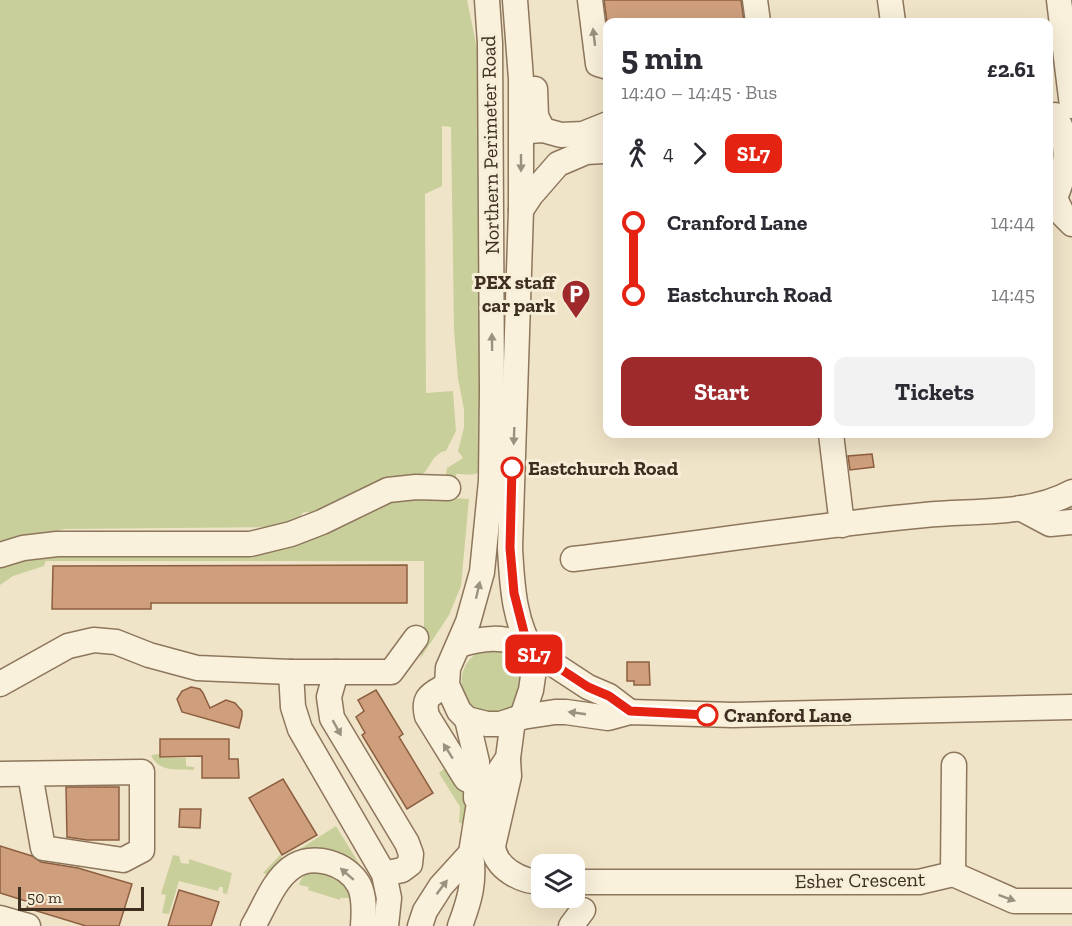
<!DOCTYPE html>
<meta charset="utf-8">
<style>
body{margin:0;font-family:"Zilla Slab",serif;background:#f2f2f3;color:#2b2b33;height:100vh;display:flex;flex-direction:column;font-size:22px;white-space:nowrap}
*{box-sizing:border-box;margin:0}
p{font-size:20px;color:#7c7c81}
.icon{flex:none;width:33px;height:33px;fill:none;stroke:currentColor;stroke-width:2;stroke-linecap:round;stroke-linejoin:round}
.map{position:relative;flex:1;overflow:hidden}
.sheet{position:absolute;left:603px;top:18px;width:450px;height:420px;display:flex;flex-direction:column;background:#fff;border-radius:12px;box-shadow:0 6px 24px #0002}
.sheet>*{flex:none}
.badge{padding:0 12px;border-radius:9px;font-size:21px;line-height:39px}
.buttons{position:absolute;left:531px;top:854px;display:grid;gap:12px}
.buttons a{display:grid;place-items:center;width:54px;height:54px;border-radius:12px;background:#fff;box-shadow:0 6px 24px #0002;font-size:30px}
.scale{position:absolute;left:18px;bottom:15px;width:126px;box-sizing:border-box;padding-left:6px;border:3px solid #3d2e20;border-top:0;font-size:16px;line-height:21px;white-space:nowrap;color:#3d2e20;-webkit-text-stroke:4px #f7eed8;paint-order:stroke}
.map>.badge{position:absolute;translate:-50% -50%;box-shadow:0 0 0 3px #fff}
.legs{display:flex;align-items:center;gap:9px;height:66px;padding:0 18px;font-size:20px}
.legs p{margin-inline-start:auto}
.head{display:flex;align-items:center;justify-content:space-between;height:102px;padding:0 18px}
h1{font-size:33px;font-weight:800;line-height:45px}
.action{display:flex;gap:12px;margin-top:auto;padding:12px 18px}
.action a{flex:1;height:69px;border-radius:12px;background:#9e2a2b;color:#fff;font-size:24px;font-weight:800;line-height:69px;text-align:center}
.action a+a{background:#f2f2f3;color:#2b2b33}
ul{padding:0 18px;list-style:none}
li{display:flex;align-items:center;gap:21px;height:72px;font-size:22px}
li i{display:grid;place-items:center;width:9px;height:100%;margin:0 8px;background:currentColor}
li i::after{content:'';width:15px;height:15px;margin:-8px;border:4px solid;border-radius:50%;background:#fff}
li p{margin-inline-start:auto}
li:first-child i{background:linear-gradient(#0000 50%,currentColor 0)}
li:last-child i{background:linear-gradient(currentColor 50%,#0000 0)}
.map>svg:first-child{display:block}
.green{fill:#c9cf9b}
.building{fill:#cf9f7d;stroke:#8d5f41;stroke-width:1.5}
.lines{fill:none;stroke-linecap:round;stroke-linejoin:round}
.minor-casing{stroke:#8d765c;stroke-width:27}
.minor{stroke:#faf1dc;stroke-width:24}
.oneway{fill:#9c907e}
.line-1-casing{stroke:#fff;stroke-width:14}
.line-1{stroke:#e42313;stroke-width:9}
.stop-1-dot{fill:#fff;stroke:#e42313;stroke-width:3}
.labels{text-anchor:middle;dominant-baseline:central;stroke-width:6;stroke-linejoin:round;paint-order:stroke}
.street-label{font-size:20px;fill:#3d2e20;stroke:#f7eed8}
.poi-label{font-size:20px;font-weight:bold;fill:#3d2e20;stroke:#f7eed8;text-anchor:end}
.stop-label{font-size:20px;font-weight:bold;fill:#3d2e20;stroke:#f7eed8;text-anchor:start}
</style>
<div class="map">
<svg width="1072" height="926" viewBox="0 0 1072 926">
<rect width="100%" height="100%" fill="#f0e4c8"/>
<g class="green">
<path d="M0 0H467L478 53 481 470C475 477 465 474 456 474L455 482 445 481 447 468 463 458 458 451 464 427V409L458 379 454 330 451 127 442 126V186L425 194 426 393 453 391 456 431 446 451 441 452 434 458 425 472 411 482 332 514 304 512 300 516 302 519 277 527 64 529 0 545Z"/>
<path d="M390 494 469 499 461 586 449 615 420 659 424 641V561H46L44 566 13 576 0 585V555L310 538Z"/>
<path d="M505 650C525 661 528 669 521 691 515 712 506 716 484 711 474 709 467 703 464 694 457 678 465 657 482 651 488 649 497 650 505 650Z"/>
<path d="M160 754V758H186V766L194 767V770C178 769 159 773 151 755Z"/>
<path d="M447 766 467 797 466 824 459 823 460 807 439 773Z"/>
<path d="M336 826 371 883C363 874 356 861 345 855 330 846 305 845 291 856 283 861 277 869 270 876L263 873 280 855 284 859Z"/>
<path d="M173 855 179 856 181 863 189 864V859L232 873 227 894 223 893V887H219L218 891 179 881 169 914 162 913 166 895 161 894Z"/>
<path d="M320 866 343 875 355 904H351V898H340V900L308 890 309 887 299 885C302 873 310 872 320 866Z"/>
</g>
<g class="building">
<path d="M604 0H741L744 22H607Z"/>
<path d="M872 454 874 467 850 470 848 456Z"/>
<path d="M407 565V603H151V609H52L53 566Z"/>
<path d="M627 662H649L650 685H634V681H627Z"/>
<path d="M191 687 200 689 203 693 210 708 226 700 235 703 242 711V716L239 728 182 712 177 699 182 691Z"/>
<path d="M376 690 403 734 399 737 433 793 407 809 362 735 365 733 356 717 364 711 358 700Z"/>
<path d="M160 739H229V759H238L239 778H202V756L160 757Z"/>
<path d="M283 779 317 835 282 855 249 798Z"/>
<path d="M66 787H119V840H87L67 837Z"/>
<path d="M180 809H201L200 828 179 827Z"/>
<path d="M0 846 32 856 41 862 78 868 132 884 119 926H86L27 908 29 902 0 893Z"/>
<path d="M179 890 219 902 211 926H168Z"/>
</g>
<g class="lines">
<g class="minor-casing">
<g id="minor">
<path d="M487 0 490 43 492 391 491 481 482 572 468 622 448 668 447 685 459 711 467 719 487 724H500L522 717 555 712H566L608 718 630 712 733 715 1072 707"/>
<path d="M515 0 521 79V210L510 548C512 585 514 626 536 656L531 690 522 717"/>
<path d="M590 0 598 64 608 67"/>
<path d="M755 0 758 22"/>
<path d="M890 0 893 22"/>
<path d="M1059 0 1072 106"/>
<path d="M535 89 536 116 543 130"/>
<path d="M1055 115C1071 144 1067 169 1055 198L1063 215 1072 224"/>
<path d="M529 131 543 130 561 135 583 134 608 124"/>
<path d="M521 210 531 195 558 164 586 152 603 151 604 144 602 127"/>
<path d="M831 434 842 525"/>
<path d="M1020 508 1050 524 1072 522"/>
<path d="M0 555 23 548 57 544H250L291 534 322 522 388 490 416 487 448 488"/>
<path d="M573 559C690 545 807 526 925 515 973 510 1028 516 1072 492"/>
<path d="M459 645C486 637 499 637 527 644"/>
<path d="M536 656 556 666 588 687 609 696 630 712"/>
<path d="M291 672 293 707 300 729 384 874 389 898 386 926"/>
<path d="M336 672 329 697 332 718 407 843 411 854 410 864 402 870 384 874"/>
<path d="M0 684 68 646 94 640 116 642 149 655 197 668 291 672H391L416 638"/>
<path d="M447 685C432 694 422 696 427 716L466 779 476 784 490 785"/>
<path d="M467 719 477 762 476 798"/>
<path d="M508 760 509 776 493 846C495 868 521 882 542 882"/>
<path d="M0 774 142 772V850L123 860 43 848 30 774"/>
<path d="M953 874 1014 901H1072"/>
<path d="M953 874 954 765"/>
<path d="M574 882H919L953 874"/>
<path d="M0 918 28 926"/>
<path d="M253 926C264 908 273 881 291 868 312 852 347 863 359 885 365 897 364 913 363 926"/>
<path d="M420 926 425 911 441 886 471 853 478 809 490 785 508 758 513 720"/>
<path d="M460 926C470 899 475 882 471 853"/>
<path d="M571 926 583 910"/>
</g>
</g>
<use href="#minor" class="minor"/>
</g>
<defs><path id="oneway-solid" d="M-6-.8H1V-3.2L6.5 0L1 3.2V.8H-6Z" transform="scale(1.5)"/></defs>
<g class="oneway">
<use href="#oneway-solid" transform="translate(594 37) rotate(-97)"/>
<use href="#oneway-solid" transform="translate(521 163) rotate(90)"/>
<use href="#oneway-solid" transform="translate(492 342) rotate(-91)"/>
<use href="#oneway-solid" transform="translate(514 436) rotate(92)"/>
<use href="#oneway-solid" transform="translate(478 590) rotate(-77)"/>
<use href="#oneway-solid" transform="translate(577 713) rotate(-172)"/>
<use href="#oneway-solid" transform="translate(337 728) rotate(61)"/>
<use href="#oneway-solid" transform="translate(448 751) rotate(-122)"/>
<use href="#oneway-solid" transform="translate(347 874) rotate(-139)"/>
<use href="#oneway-solid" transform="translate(442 887) rotate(-53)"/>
<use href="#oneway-solid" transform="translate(1007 898) rotate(20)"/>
</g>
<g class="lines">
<g class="line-1-casing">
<path id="line-1" d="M512 468 510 548 514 593 527 644 536 656 556 666 588 687 609 696 630 711 707 715"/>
</g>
<use href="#line-1" class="line-1"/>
</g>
<defs>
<g id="parking-pin" transform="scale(1.5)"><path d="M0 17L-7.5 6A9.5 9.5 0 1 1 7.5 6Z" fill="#9e2a2b" stroke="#f7eed8"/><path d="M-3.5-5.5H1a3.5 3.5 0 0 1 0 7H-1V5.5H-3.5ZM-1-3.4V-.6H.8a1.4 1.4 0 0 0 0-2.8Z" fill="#fff"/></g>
</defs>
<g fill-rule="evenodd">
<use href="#parking-pin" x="576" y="294"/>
</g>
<g class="stop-1-dot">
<circle cx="512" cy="468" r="10"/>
<circle cx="707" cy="715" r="10"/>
</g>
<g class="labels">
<g class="street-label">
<text transform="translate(490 145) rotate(-91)">Northern Perimeter Road</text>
<text transform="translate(860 880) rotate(-1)">Esher Crescent</text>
</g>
<g class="poi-label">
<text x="555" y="282">PEX staff<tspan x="555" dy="23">car park</tspan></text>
</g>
<g class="stop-label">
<text x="528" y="468">Eastchurch Road</text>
<text x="724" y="715">Cranford Lane</text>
</g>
</g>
</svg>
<div class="buttons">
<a><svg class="icon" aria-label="layers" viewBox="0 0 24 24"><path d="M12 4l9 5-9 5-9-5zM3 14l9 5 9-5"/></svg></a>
</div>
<div class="scale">50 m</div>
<b class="badge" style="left:534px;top:654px;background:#e42313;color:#fff">SL7</b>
<section class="sheet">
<div class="head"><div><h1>5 min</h1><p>14:40 – 14:45 · Bus</p></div><b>£2.61</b></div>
<div class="legs"><svg class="icon" aria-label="walk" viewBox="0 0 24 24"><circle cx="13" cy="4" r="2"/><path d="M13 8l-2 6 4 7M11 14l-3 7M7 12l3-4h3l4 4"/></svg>4<svg class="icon" aria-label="forward" viewBox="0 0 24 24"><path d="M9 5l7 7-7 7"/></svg><b class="badge" style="background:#e42313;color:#fff">SL7</b></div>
<ul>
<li><i style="color:#e42313"></i><b>Cranford Lane</b><p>14:44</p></li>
<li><i style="color:#e42313"></i><b>Eastchurch Road</b><p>14:45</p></li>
</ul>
<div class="action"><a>Start</a><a>Tickets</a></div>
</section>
</div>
